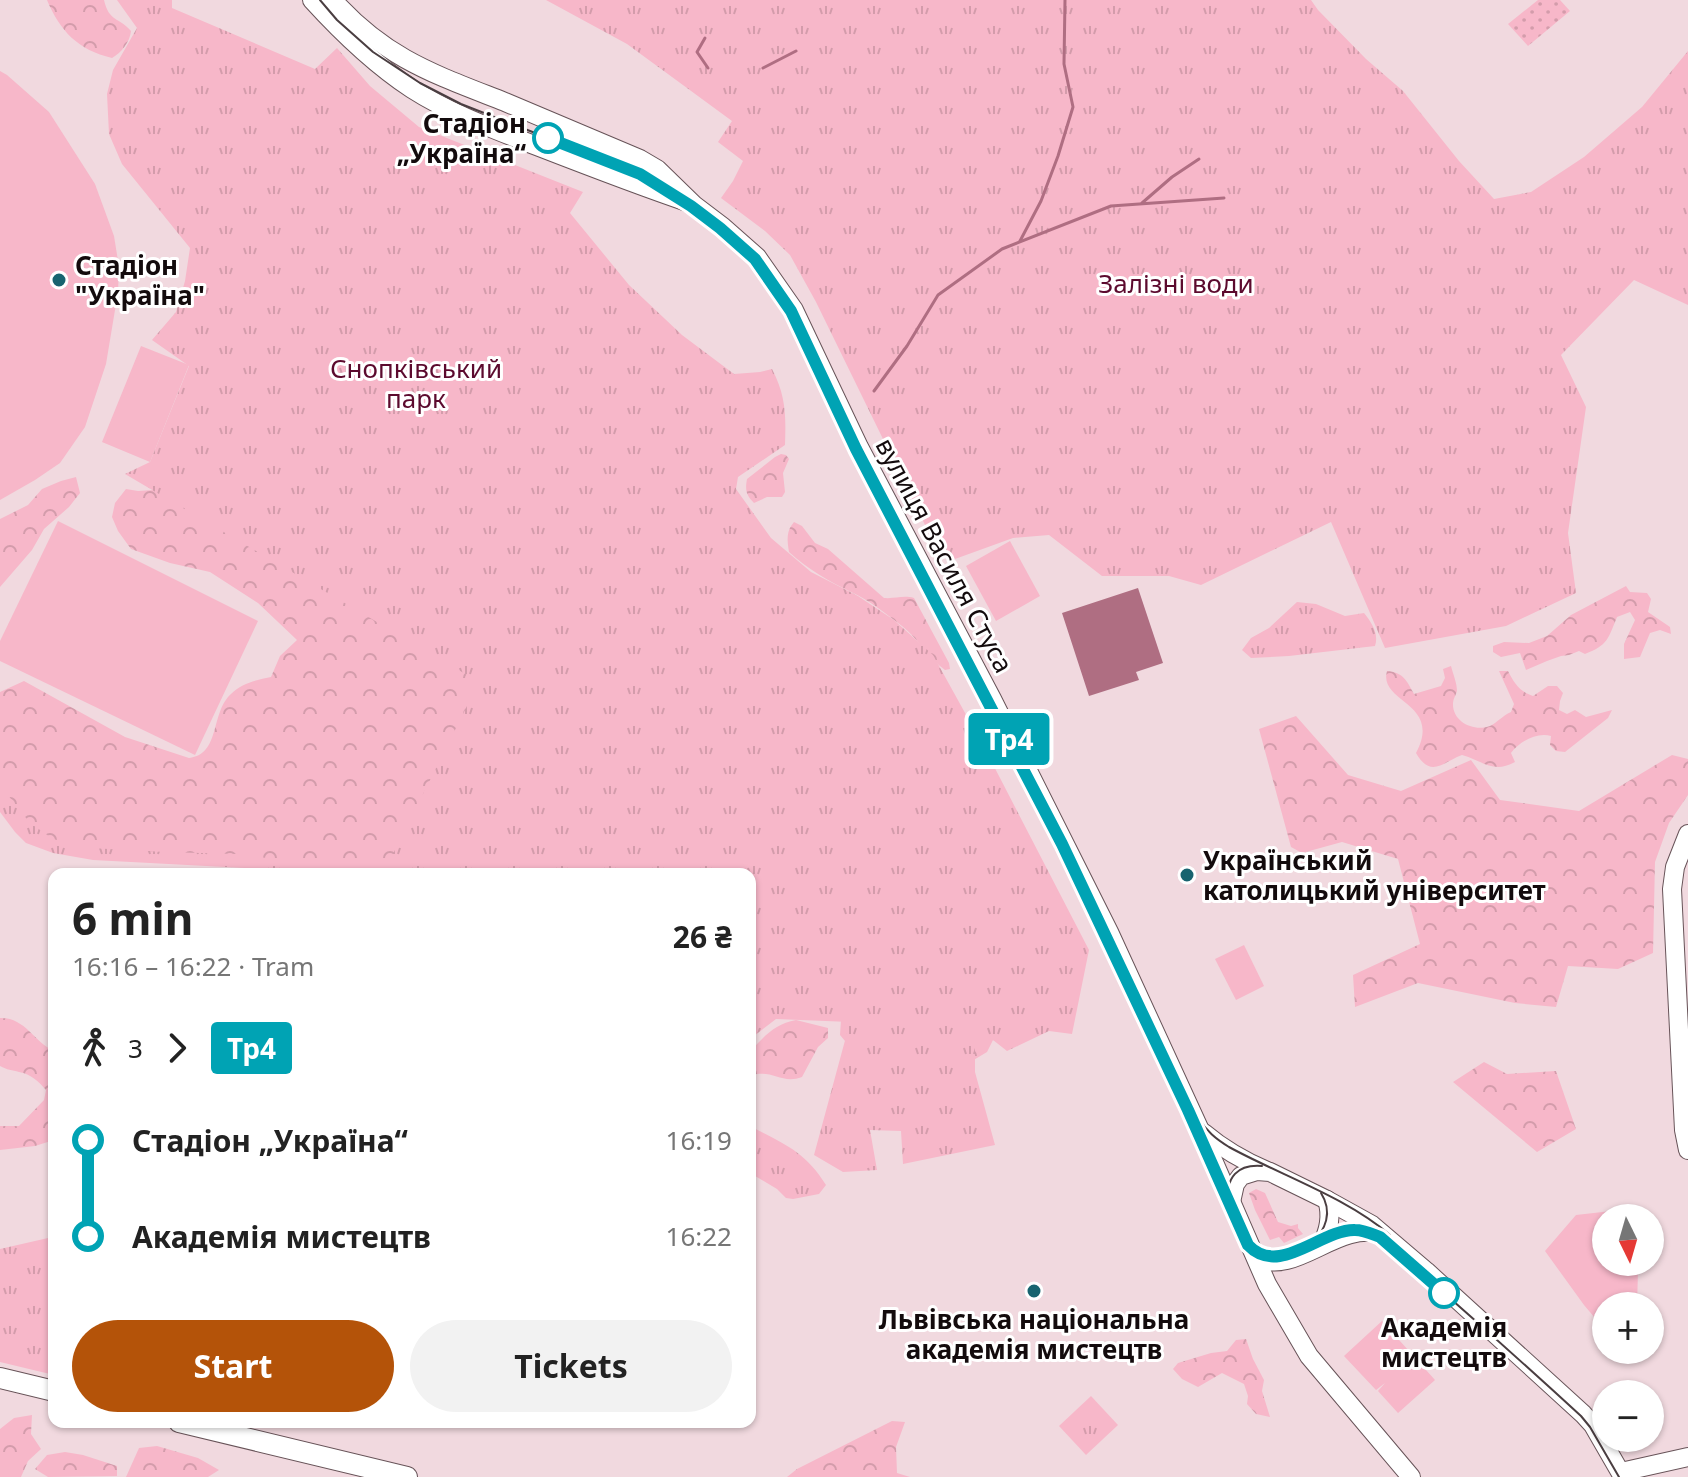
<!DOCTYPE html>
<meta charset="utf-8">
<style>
body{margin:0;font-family:"Noto Sans",sans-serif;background:#f2f2f2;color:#222;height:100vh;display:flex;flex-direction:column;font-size:30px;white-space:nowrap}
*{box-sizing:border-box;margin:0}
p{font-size:26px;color:#767676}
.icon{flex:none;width:44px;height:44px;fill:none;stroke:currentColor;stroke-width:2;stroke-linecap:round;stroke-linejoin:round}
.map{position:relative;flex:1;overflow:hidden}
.details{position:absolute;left:48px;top:868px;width:708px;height:560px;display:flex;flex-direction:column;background:#fff;border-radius:16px;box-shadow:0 2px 6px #0004}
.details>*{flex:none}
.badge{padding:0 16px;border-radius:6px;font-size:28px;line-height:52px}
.needle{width:52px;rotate:175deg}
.controls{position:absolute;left:1592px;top:1204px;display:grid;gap:16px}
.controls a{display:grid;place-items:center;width:72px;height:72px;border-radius:50%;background:#fff;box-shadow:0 2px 6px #0004;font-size:40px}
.map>.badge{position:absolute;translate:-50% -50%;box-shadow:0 0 0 4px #fff}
.legs{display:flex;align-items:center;gap:12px;height:88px;padding:0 24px;font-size:26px}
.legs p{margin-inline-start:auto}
.head{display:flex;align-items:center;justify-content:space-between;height:136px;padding:0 24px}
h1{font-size:44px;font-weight:700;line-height:60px}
.primary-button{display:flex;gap:16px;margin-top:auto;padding:16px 24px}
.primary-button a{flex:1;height:92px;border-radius:48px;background:#b45309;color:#fff;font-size:32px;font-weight:700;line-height:92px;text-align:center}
.primary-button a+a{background:#f2f2f2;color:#222}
ul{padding:0 24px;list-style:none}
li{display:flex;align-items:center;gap:28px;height:96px;font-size:30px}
li i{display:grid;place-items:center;width:12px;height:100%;margin:0 10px;background:currentColor}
li i::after{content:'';width:20px;height:20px;margin:-10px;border:6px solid;border-radius:50%;background:#fff}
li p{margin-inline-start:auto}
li:first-child i{background:linear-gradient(#0000 50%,currentColor 0)}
li:last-child i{background:linear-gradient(currentColor 50%,#0000 0)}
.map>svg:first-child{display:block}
.grass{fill:#f7b7c9}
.forest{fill:url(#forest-crowns)}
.park{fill:url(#park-tufts)}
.garden{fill:url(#garden-dots)}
.water{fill:#af6e82}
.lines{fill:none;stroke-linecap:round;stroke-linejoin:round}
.stream{stroke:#af6e82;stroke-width:3}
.secondary-casing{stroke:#675358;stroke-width:20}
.primary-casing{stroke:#675358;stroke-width:22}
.secondary{stroke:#fff;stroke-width:18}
.primary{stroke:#fff;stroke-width:20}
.tram{stroke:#4a3e41;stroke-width:2}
.line-1-casing{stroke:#fff;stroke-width:18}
.line-1{stroke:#00a3b4;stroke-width:12}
.stop-1-dot{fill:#fff;stroke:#00a3b4;stroke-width:4}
.poi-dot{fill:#18636f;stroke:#fff;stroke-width:3}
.labels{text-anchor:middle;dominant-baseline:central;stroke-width:6;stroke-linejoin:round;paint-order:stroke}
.stop-label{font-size:26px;font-weight:bold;fill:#130b0d;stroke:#fff;text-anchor:end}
.poi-label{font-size:26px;font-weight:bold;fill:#130b0d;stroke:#fff;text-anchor:start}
.park-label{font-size:26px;fill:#5c0a2e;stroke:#fff}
.street-label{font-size:26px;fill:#130b0d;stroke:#fff}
</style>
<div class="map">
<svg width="1688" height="1477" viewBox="0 0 1688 1477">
<defs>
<pattern id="forest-crowns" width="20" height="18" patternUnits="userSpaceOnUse" patternTransform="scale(2)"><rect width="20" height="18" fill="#f7b7c9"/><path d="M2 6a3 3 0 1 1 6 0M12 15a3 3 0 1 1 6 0" fill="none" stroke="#d39cab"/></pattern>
<pattern id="park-tufts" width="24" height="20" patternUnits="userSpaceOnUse" patternTransform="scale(2)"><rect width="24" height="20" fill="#f7b7c9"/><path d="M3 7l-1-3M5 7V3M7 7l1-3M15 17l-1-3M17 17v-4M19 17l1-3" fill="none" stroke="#d39cab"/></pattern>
<pattern id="garden-dots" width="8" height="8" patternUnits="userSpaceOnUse" patternTransform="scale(2)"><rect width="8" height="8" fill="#f7b7c9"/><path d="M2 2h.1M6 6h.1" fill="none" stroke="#d39cab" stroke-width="1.8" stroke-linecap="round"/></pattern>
</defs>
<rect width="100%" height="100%" fill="#f1d9df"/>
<g class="grass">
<path d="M0 71 7 75 49 112 95 184 114 236 119 267 118 292 106 364 85 427 60 463 35 480 0 500Z"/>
<path d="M141 346 189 365 150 462 102 442Z"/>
<path d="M58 521 258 621 195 755 0 661V641Z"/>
<path d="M1010 541 1040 596 996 621 966 566Z"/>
<path d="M1244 945 1264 986 1236 1000 1215 959Z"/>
<path d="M1620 1210 1622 1218H1606V1262H1635L1638 1271 1637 1306H1606V1331L1584 1305 1545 1251 1576 1215Z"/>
<path d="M1382 1321 1435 1380 1398 1413 1378 1391 1385 1383 1376 1390 1344 1356Z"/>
</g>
<g class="forest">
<path d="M47 0H104C109 22 119 17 131 31 130 42 121 53 112 58 78 50 60 31 47 0Z"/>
<path d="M781 454 786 455 789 459 783 473 785 492 782 497H767L754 503C746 495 745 490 747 479L775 457Z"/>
<path d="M158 470 1050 1022 1008 1046 993 1040 987 1052 972 1061 845 1041 840 1035 841 1020 834 1014 750 874H329L310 869 99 852 42 838 0 794V692L24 681 125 737 189 758C221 754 210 713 231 694 242 683 257 680 271 677L280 656 297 640 258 603 210 572 170 563 131 549 118 531 112 517 115 503 126 489 138 491 153 490Z"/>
<path d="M76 477 80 493 69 507 44 529 32 550 0 587V519L28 505 42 489 61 481Z"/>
<path d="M794 522 802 526 815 543 828 549 884 598C895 599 903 595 914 598L949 663 950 669 945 670C928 658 919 639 902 626 886 614 869 600 851 592 828 581 808 569 789 552 787 540 786 531 794 522Z"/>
<path d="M1626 586 1630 592 1647 593 1651 599 1648 612 1670 627 1671 634 1660 630 1650 633 1640 657 1624 659V644L1635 620 1630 612 1617 617C1608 639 1608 645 1585 654L1579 651 1569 655 1561 656 1547 661 1526 670 1520 653 1501 657 1493 652V646L1504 642 1529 643 1547 636 1571 615Z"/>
<path d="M1451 666C1453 674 1457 683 1457 691 1456 695 1453 699 1453 703 1452 722 1474 732 1490 726 1498 722 1502 716 1511 712L1514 704 1499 671H1508C1514 683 1520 692 1533 696L1548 686H1557L1563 693 1560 701 1559 710 1567 714 1575 710 1586 717 1612 710 1608 718 1565 752 1556 751 1550 745 1551 736C1536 732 1519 742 1511 753L1515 762C1493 774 1483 761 1462 755 1443 762 1431 779 1416 753 1443 702 1378 703 1387 671 1403 672 1407 681 1414 694L1441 686 1445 678 1443 669Z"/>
<path d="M1296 716 1348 775 1401 791 1471 760 1500 800 1579 811 1672 755 1688 759V795L1669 823 1655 862 1653 953 1618 969 1568 966 1556 1007 1515 1003 1418 983 1355 1007 1353 975 1420 944 1398 859 1342 842 1302 853 1291 847 1259 729Z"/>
<path d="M0 1018C25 1017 34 1042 54 1051V1140L35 1146 0 1150V1126H19L44 1100 46 1090C39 1082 31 1074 19 1072 12 1070 7 1070 0 1066Z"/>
<path d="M796 1020 828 1028V1038L818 1047 802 1077C781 1085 772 1068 750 1076V1052C764 1036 775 1024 796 1020Z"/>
<path d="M1484 1062 1507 1074 1556 1071 1576 1129 1537 1152 1453 1082Z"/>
<path d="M1256 1189 1265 1193 1278 1222 1291 1226 1298 1224V1228L1303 1234 1284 1243 1279 1237 1270 1240 1255 1210 1249 1193Z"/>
<path d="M1246 1339 1253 1359 1264 1380 1262 1391 1270 1417 1256 1414 1247 1404 1248 1396 1244 1384 1222 1373 1198 1387 1182 1379 1173 1369 1178 1363 1211 1353 1227 1351 1236 1340Z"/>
<path d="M32 1415 31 1434 41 1449 28 1461 21 1477H0V1429L14 1418Z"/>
<path d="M892 1421 905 1422 896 1447 897 1473 910 1477H787L797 1469Z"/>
<path d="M157 1446 198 1458 219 1470 208 1477H126L139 1448Z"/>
<path d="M65 1452 83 1455 117 1466V1476L48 1477 35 1469 47 1455Z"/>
</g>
<g class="park">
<path d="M117 0H172V8L315 69 337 48 370 86 419 127 583 192 570 213 629 285 682 335 734 374 760 372 772 369C786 396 786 415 785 445L738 477 736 489 771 538 811 572 858 596 894 620 933 655 985 749 1089 950 1072 1034 1049 1031 1007 1051 993 1040 975 1037V1072L995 1145 903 1164 901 1131 870 1130 877 1170 843 1172 814 1155 850 1022 776 1019 750 1039V874H383L479 682 125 474 150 462 189 366 152 340 176 312 185 281 190 248 122 164 109 134 107 94 113 70 137 28Z"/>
<path d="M546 0H1311L1318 10 1366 59 1403 91 1459 161 1494 199 1531 192 1584 157 1642 107 1688 51V305L1634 280 1561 355 1586 407 1568 533 1576 593 1506 626 1385 648 1331 522 1201 585 1169 576H1102L1049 535 1013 538 955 559 927 529 816 302 790 255 765 231 721 198 733 181 743 161 718 142 732 121 627 44Z"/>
<path d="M1297 602 1316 604 1345 616 1364 613C1372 623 1379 634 1375 646L1289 656 1251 658 1242 650 1251 638 1269 628Z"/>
<path d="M0 785 30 823 53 839 90 848 165 852 237 854 303 863 326 874H286L244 868 93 860 53 853 26 843 15 832 0 812Z"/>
<path d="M750 1126C784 1144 805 1151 826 1185L819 1194 793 1199 786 1198 777 1189 750 1173Z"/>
<path d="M48 1238 54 1255V1375L0 1362V1249Z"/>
<path d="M1091 1396 1118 1425 1086 1455 1059 1426Z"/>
</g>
<path class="garden" d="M1538 0H1560L1570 11 1528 46 1508 24Z"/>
<path class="water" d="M1138 588 1163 663 1136 672 1139 680 1089 696 1062 613Z"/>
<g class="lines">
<g class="stream">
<path d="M705 38 697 52 708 68"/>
<path d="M763 68 796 51"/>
<path d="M1142 203 1172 177 1199 159"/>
<path d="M1020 241 1041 201 1058 156 1073 107 1064 64 1065 0"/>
<path d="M874 391 907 346 938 295 1002 249 1111 206 1224 198"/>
</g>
<g class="secondary-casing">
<g id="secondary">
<path d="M312 0C342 33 374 64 412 89 451 114 496 130 539 147 588 166 637 185 687 202"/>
<path d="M333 0C386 59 434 74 505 102 550 121 595 140 640 159L657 169 694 205 723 227 757 257 794 310 859 447 992 699 1109 932 1199 1128 1267 1284 1309 1356 1411 1477"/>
<path d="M1688 834 1675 867 1672 889 1684 1130 1688 1150"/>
<path d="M1204 1133C1224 1150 1244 1161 1267 1171"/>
<path d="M1231 1202 1235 1184 1241 1176 1257 1171 1270 1172 1325 1199 1372 1225 1426 1271 1583 1414 1593 1425 1623 1477"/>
<path d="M1321 1245C1329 1232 1332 1215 1327 1200"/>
<path d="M1256 1257C1295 1278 1337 1220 1382 1234"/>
<path d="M1621 1472 1688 1457"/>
</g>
</g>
<g class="primary-casing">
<g id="primary">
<path d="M0 1378 54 1391"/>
<path d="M179 1422 407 1477"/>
</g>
</g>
<use href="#secondary" class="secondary"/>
<use href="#primary" class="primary"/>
<g class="tram">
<path d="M320 0 337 20 373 52 420 83 461 104 640 174 691 206 720 228 755 259 791 311 856 449 1062 844 1188 1110 1248 1245C1282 1280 1328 1220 1368 1232 1388 1238 1419 1270 1435 1285 1484 1328 1533 1372 1581 1416L1590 1427 1619 1477"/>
<path d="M1198 1117C1206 1131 1216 1139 1229 1147 1280 1175 1346 1197 1390 1235"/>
<path d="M1229 1202C1225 1177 1238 1164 1262 1166"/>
<path d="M1311 1244C1326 1230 1333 1212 1321 1193"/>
</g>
</g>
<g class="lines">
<g class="line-1-casing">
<path id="line-1" d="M548 138 640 174 691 206 720 228 755 259 791 311 856 449 1062 844 1188 1110 1248 1245C1279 1278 1321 1229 1355 1230 1364 1230 1372 1234 1380 1237L1444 1293"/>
</g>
<use href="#line-1" class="line-1"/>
</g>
<g class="stop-1-dot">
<circle cx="548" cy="138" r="14"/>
<circle cx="1444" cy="1293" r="14"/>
</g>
<g class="poi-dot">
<circle cx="59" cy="280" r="8"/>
<circle cx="1187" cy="875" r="8"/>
<circle cx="1034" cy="1291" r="8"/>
</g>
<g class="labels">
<g class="stop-label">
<text x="526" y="123">Стадіон<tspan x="526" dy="30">„Україна“</tspan></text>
<text x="1444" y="1327" text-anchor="middle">Академія<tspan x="1444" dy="30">мистецтв</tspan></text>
</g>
<g class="poi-label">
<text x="75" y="265">Стадіон<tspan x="75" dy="30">"Україна"</tspan></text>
<text x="1203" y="860">Український<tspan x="1203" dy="30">католицький університет</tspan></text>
<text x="1034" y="1319" text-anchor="middle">Львівська національна<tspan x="1034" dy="30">академія мистецтв</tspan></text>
</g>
<g class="park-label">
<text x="1176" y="283">Залізні води</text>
<text x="416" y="368">Снопківський<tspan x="416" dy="30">парк</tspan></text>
</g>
<g class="street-label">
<text transform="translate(945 555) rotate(62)">вулиця Василя Стуса</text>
</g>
</g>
</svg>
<div class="controls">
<a><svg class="needle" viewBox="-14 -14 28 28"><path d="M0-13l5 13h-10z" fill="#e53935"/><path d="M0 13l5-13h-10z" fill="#767676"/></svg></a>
<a>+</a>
<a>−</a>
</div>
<b class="badge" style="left:1009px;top:739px;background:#00a3b4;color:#fff">Тр4</b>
<section class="details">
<div class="head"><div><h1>6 min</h1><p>16:16 – 16:22 · Tram</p></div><b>26 ₴</b></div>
<div class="legs"><svg class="icon" aria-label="walk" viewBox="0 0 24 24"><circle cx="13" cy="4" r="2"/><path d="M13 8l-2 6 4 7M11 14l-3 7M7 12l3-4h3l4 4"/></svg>3<svg class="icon" aria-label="forward" viewBox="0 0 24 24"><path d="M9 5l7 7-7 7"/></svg><b class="badge" style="background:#00a3b4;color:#fff">Тр4</b></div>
<ul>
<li><i style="color:#00a3b4"></i><b>Стадіон „Україна“</b><p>16:19</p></li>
<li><i style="color:#00a3b4"></i><b>Академія мистецтв</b><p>16:22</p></li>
</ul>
<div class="primary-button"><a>Start</a><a>Tickets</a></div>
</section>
</div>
